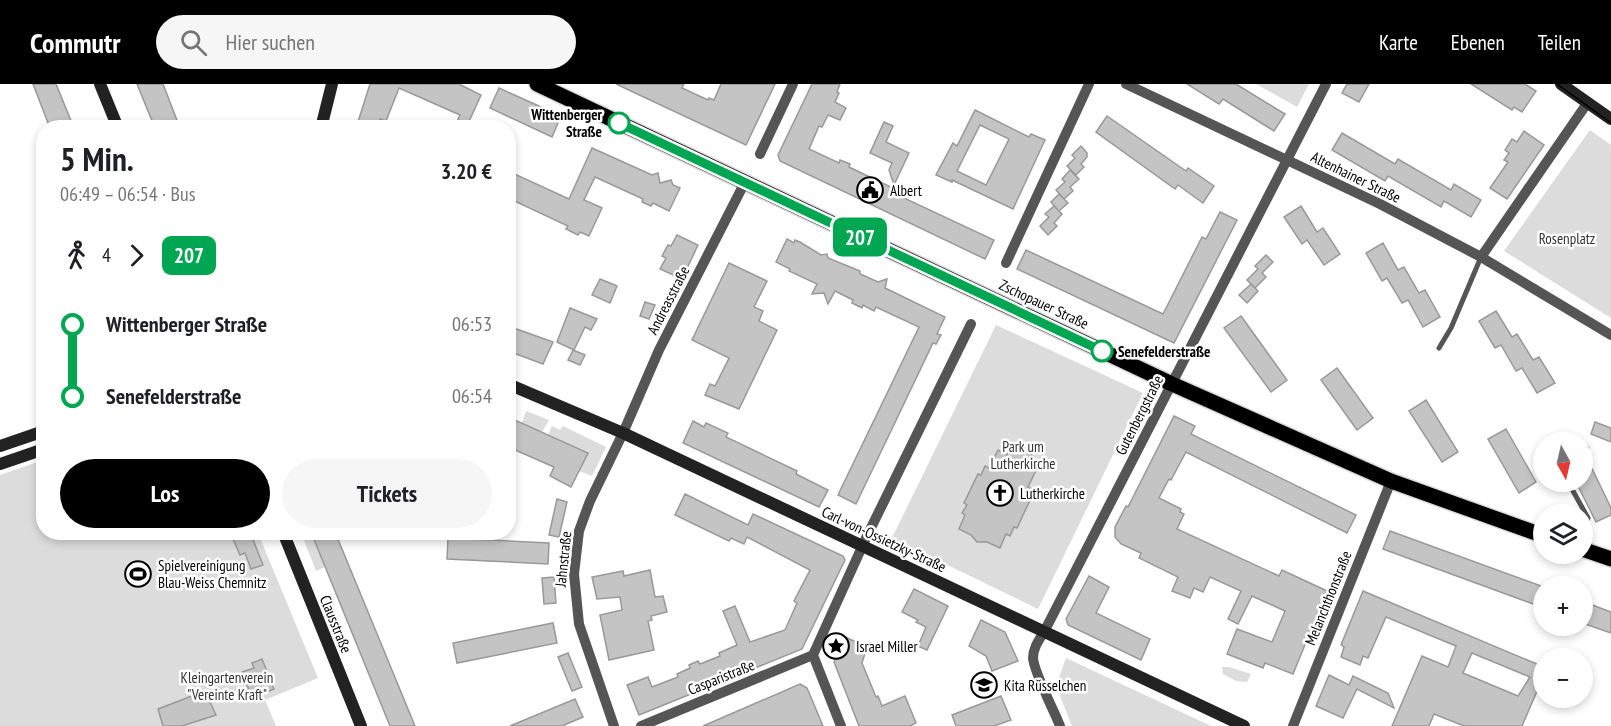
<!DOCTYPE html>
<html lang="de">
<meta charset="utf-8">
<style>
body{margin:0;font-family:"PT Sans Narrow",sans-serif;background:#f6f6f6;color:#202124;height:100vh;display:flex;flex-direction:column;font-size:22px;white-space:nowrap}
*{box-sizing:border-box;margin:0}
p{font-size:20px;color:#757577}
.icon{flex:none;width:33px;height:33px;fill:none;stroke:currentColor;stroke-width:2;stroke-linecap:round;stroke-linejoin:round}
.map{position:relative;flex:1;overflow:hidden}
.side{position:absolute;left:36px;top:36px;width:480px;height:420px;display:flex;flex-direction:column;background:#fff;border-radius:24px;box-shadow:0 3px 9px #0003}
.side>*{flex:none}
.badge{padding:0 12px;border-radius:9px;font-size:21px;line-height:39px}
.needle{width:39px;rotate:172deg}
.tools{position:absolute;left:1533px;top:348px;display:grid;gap:12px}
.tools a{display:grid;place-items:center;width:60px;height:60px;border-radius:50%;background:#fff;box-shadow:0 3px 9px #0003;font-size:30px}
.map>.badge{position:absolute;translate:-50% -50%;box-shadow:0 0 0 3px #fff}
.legs{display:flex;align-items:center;gap:9px;height:66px;padding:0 24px;font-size:20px}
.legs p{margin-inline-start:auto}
.headline{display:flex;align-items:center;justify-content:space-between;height:102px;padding:0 24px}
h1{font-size:33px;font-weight:700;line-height:45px}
.primary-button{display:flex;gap:12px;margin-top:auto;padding:12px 24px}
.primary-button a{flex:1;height:69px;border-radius:36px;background:#000;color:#fff;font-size:24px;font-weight:700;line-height:69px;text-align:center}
.primary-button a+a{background:#f6f6f6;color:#202124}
ul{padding:0 24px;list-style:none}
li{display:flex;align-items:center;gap:21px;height:72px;font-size:22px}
li i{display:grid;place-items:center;width:9px;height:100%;margin:0 8px;background:currentColor}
li i::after{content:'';width:15px;height:15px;margin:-8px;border:4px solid;border-radius:50%;background:#fff}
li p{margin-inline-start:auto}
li:first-child i{background:linear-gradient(#0000 50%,currentColor 0)}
li:last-child i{background:linear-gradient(currentColor 50%,#0000 0)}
header{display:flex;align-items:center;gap:36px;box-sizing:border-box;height:84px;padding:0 30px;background:#000;color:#fff}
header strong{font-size:28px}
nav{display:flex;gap:33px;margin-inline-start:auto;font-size:21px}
.search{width:420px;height:54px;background:#f6f6f6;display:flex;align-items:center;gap:15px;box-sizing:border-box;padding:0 21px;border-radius:33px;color:#757577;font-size:22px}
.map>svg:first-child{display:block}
.green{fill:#dcdcdc}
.building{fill:#c4c4c4;stroke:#999;stroke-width:1.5;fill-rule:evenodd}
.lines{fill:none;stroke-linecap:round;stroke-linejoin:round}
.primary-casing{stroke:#dbdbdb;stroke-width:18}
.lane{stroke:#555;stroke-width:5}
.street{stroke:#555;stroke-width:10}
.secondary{stroke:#222;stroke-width:12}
.primary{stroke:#000;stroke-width:15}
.tram{stroke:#000;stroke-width:1.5}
.line-1-casing{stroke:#fff;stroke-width:14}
.line-1{stroke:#00a651;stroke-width:9}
.stop-1-dot{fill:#fff;stroke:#00a651;stroke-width:3}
.labels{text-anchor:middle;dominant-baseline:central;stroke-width:5;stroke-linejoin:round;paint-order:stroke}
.stop-label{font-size:15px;font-weight:bold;fill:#000;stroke:#fff;text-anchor:end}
.street-label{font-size:15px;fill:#000;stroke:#fff}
.poi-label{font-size:15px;fill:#000;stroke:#fff;text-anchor:start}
.park-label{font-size:15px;fill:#333;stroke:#fff}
</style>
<header>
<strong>Commutr</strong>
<div class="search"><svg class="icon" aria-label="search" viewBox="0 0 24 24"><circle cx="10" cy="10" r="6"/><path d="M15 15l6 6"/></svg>Hier suchen</div>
<nav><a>Karte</a><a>Ebenen</a><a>Teilen</a></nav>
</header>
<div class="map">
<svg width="1611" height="642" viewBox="0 0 1611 642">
<rect width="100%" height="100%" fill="#fff"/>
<g class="green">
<path d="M1256 0H1309L1297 23Z"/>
<path d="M1590 46 1611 61V234L1504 167Z"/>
<path d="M996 241 1143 309 1038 525 892 454Z"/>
<path d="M526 327 549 336 542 348 522 339Z"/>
<path d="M552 342 560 346 563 342 606 363 592 392 579 387 587 369 548 351Z"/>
<path d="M43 376 44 448 258 449 318 594 265 616 276 642H0V391Z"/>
<path d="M301 449H311L325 483 316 487Z"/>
<path d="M1066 574 1211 642H1072L1056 602Z"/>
<path d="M1222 583H1229L1251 590 1247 598 1236 597 1223 590Z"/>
</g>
<g class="building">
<path d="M33 0H56L74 44H50Z"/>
<path d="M137 0H163L180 44H155Z"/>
<path d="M370 0H459L481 11 466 44H454L460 31 399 4 386 37 380 35 378 44H356Z"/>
<path d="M616 0H684L682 4 708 16 709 14 714 16 721 0H775L746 61Z"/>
<path d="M812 0H840L837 8 839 9 835 18 846 24 840 36 828 31 822 43 819 42 809 65 839 79 840 76 850 80 849 83 893 104 891 108 994 156 985 175 780 77 778 71Z"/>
<path d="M1187 0H1236L1285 30 1274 47 1223 15 1219 20Z"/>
<path d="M1347 0H1369L1359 18 1342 9Z"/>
<path d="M1471 0H1525L1536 7 1522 28 1514 23 1512 26Z"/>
<path d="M499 4 561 32 552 53 490 24Z"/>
<path d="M975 26 1029 53 1031 50 1045 56 1013 125 952 96V98L936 91 953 59 957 62ZM980 41 1009 55 986 101 957 87Z"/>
<path d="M1107 32 1186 87 1188 84 1214 102 1203 119 1178 101 1175 105 1096 48Z"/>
<path d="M884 38 893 42 886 58 909 69 894 101 889 86 892 79 870 69Z"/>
<path d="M1524 47 1544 61 1507 115 1490 104 1508 78 1504 76 1509 69 1505 66 1512 55 1517 58Z"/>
<path d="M1342 49 1395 80 1398 75 1451 106 1454 100 1481 116 1471 133 1444 117 1441 123 1388 92 1385 97 1332 66Z"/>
<path d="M1081 62 1087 69V73L1081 80 1084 83 1076 91 1067 82 1075 74 1072 71Z"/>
<path d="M592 64 652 91 658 89 660 99 671 96 673 101 680 104 669 127 653 119 651 122 642 118 643 115 595 93 584 116 602 124 589 152 580 148 578 151 566 145 568 142 508 114V87L569 115Z"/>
<path d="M1070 86 1079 95 1070 103 1073 107 1064 115 1056 106 1065 98 1062 95Z"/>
<path d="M1059 110 1068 119 1059 127 1062 130 1054 139 1057 142 1048 151 1040 142 1049 133 1045 130 1054 122 1058 126 1051 118Z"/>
<path d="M1301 122 1317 148 1323 144 1340 170 1324 181 1307 156 1302 160 1284 133Z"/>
<path d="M1220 128 1237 136 1174 259 1017 185 1026 166 1163 230 1202 153 1206 155Z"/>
<path d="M677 151 698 161 682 195 660 185 666 174 662 172 668 161 671 162Z"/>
<path d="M787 155 794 159 795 156 800 158 821 171 827 170 828 174 860 187V190L878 198 887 195 885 204 945 233 937 250 941 251 936 260 933 259 856 420 838 411 919 243 876 223 874 227 863 221 862 224 852 219 853 216 835 207 828 220 824 209 812 210 817 200 789 187 790 185 776 178Z"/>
<path d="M1383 159 1398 186 1404 183 1419 209 1425 206 1440 233 1423 243 1408 216 1402 219 1387 194 1382 197 1366 169Z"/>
<path d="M1266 171 1273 178 1262 189 1266 193 1255 204 1247 196 1258 185 1255 182Z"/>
<path d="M729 179 767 197 754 223 763 227 759 237 777 246 739 325 705 311 710 300 715 302 729 274 692 256Z"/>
<path d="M600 195 617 202 610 219 592 211Z"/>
<path d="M1251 200 1258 207 1247 219 1239 211Z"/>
<path d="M645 218 655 221 649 235 640 232Z"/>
<path d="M570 224 597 235 591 246 585 243 574 266 557 258Z"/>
<path d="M1496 227 1512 253 1517 250 1533 276 1539 273 1555 299 1537 309 1522 284 1516 287 1501 261 1495 264 1479 237Z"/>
<path d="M1241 232 1287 296 1271 308 1224 244Z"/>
<path d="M508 242 553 258 543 280 508 267Z"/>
<path d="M573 266 585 271 580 281 568 276Z"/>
<path d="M1337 284 1373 334 1357 346 1321 296Z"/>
<path d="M1426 316 1458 368 1442 378 1409 327Z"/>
<path d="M1174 332 1195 342 1191 350 1356 431 1347 449 1186 368 1171 396 1169 395 1159 414 1181 425 1180 428 1184 430 1177 445 1279 492 1282 486 1327 507 1293 590 1265 579 1263 584 1227 570 1237 545 1272 558 1285 527 1252 512 1238 540 1228 535 1241 507 1210 493 1203 508 1194 504 1190 514 1172 507 1178 493 1139 474 1141 469 1121 460 1115 453V443L1126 422 1128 423Z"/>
<path d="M508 333 588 369 571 403 550 392 554 383 508 363Z"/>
<path d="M693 337 704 343 706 339 728 349 726 353 797 387 796 390 828 406 819 423 683 359Z"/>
<path d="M1595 338 1611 344V358L1591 350Z"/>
<path d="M1506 345 1536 398 1519 409 1488 355Z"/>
<path d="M1011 362 1032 371 1028 380 1037 384 1028 403 1032 405 1028 413 1031 414 1017 444 1014 443 1010 452 1006 450 1000 464 987 458H977L971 451 959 445 965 431 962 429 967 421 964 419 978 390 981 391 985 382 989 384 998 366 1007 371Z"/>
<path d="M1585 370 1611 424V431L1596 438 1576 398H1582V371Z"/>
<path d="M685 410 748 441 753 430 843 472 845 476 802 565 639 631 627 601 648 593 652 603 678 593 677 590 690 584 689 581 698 577 700 580 720 572 719 569 737 561 723 527 735 522 750 558 785 546 797 519 794 517 810 486 747 453 744 460 731 454 729 457 675 431Z"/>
<path d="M557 415 567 418 559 453 549 451Z"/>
<path d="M1390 447 1544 503V524L1383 465Z"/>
<path d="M230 448H250L263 481 251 485 245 469 240 471Z"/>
<path d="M311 448H335L415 642H390Z"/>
<path d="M448 454 549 459 548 480 447 475Z"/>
<path d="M650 486 655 513 663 512 667 528 651 532 652 536 648 537 654 566 609 576 600 531 622 526 620 513 597 515 592 493 623 487 624 492Z"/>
<path d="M1089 492 1109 503 1096 529 1150 555 1141 576 1068 541 1066 535Z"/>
<path d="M554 493 556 519 544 520 542 494Z"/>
<path d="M914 505 948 522 927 566 918 562 926 543 916 538 918 536 902 528Z"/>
<path d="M1363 507 1544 583V591L1522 642H1464L1434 630 1429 642H1392L1422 572 1448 583 1456 562 1386 533 1368 574 1363 572 1360 581 1341 573 1344 563 1341 561ZM1472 569 1530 593 1518 612 1463 589Z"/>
<path d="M1582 517 1611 528V549L1582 539Z"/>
<path d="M981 536 1005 548 1018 577 992 587 986 572 969 562Z"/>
<path d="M553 539 557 559 457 579 453 559Z"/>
<path d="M845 553 867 563 862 579 876 613 878 612 882 622 905 612 916 639 910 642H859L834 578Z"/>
<path d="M568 569 582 603 572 607 558 573Z"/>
<path d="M262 575 274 605 252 614 242 588 254 584 252 579Z"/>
<path d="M1329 591 1349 601 1353 592 1388 609 1394 624 1357 605 1343 634 1316 622Z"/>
<path d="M800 600 807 604 823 642H703Z"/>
<path d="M205 607 216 631 182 642H163L158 625Z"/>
<path d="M1001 612 1011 636 994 642H956L952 631Z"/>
<path d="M575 615 583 633 562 642H510Z"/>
</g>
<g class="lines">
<g class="primary-casing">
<g id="primary">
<path d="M537 0 1172 300 1391 397 1544 452"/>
<path d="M1582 465 1611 475"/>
</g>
</g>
<g class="lane">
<path d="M1439 264 1451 244 1481 173"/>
<path d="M1582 366 1587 364"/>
<path d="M1568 398 1588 434 1582 449"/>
</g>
<g class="street">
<path d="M1126 0 1380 120 1481 173 1611 251"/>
<path d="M760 70 793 0"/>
<path d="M1481 173 1588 18"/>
<path d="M1006 179 1089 0"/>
<path d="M614 642 579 540 574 490 579 447 590 417 623 349 659 266 745 98"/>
<path d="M641 642 813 571"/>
<path d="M841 642 813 571 866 454 971 240"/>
<path d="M1060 642C1054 626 1034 589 1033 574 1033 564 1039 556 1044 548L1326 0"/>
<path d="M1293 642 1391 397"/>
</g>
<g class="secondary">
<path d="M100 0 118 44"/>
<path d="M1561 0 1611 35"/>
<path d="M321 44 332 0"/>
<path d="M508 300 623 349 1244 642"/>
<path d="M0 362 44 347"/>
<path d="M0 380 44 365"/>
<path d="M283 448 361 642"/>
</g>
<use href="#primary" class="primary"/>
<path class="tram" d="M1557 0 1611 39"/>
</g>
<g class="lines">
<g class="line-1-casing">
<path id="line-1" d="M619 39 1102 267"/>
</g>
<use href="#line-1" class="line-1"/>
</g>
<defs>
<g id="civic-ring" transform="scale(1.35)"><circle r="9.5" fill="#fff" stroke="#000" stroke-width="1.5"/><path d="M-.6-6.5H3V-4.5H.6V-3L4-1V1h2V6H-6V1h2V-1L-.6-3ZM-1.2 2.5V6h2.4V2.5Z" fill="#000"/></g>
<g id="church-ring" transform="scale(1.35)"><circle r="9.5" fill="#fff" stroke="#000" stroke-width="1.5"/><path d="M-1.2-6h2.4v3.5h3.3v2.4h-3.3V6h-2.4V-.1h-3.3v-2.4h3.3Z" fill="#000"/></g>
<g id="stadium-ring" transform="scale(1.35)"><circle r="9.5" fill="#fff" stroke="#000" stroke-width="1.5"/><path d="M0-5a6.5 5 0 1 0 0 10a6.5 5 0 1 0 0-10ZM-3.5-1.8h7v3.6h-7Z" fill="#000"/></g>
<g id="sight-ring" transform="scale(1.35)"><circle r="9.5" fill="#fff" stroke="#000" stroke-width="1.5"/><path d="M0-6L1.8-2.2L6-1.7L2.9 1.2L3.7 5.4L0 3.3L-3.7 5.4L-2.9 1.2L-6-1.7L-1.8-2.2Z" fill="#000"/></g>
<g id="school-ring" transform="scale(1.35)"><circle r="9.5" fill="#fff" stroke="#000" stroke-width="1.5"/><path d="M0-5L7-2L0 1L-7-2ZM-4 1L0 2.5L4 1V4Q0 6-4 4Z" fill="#000"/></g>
</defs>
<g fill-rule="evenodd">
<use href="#civic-ring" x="870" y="106"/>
<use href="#church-ring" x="1000" y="409"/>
<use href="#stadium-ring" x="138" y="490"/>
<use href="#sight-ring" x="836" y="562"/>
<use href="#school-ring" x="984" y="601"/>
</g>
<g class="stop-1-dot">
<circle cx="619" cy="39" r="10"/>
<circle cx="1102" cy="267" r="10"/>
</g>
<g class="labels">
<g class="stop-label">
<text x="602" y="30">Wittenberger<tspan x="602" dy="17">Straße</tspan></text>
<text x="1118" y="267" text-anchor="start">Senefelderstraße</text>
</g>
<g class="street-label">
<text transform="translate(1356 93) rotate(26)">Altenhainer Straße</text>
<text transform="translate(668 216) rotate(-63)">Andreasstraße</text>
<text transform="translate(1044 220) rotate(25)">Zschopauer Straße</text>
<text transform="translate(1139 331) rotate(-63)">Gutenbergstraße</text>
<text transform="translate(884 455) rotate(25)">Carl-von-Ossietzky-Straße</text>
<text transform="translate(563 475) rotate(-84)">Jahnstraße</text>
<text transform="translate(1328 514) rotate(-68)">Melanchthonstraße</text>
<text transform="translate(336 540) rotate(68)">Clausstraße</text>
<text transform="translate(721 593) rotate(-22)">Casparistraße</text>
</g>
<g class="poi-label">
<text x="890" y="106">Albert</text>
<text x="1020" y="409">Lutherkirche</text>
<text x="158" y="481">Spielvereinigung<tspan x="158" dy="17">Blau-Weiss Chemnitz</tspan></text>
<text x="856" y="562">Israel Miller</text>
<text x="1004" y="601">Kita Rüsselchen</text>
</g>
<g class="park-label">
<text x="1567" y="154">Rosenplatz</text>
<text x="1023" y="362">Park um<tspan x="1023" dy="17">Lutherkirche</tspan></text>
<text x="227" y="593">Kleingartenverein<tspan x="227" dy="17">"Vereinte Kraft"</tspan></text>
</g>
</g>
</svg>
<div class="tools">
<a><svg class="needle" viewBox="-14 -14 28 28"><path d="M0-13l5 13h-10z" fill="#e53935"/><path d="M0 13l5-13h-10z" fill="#757577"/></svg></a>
<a><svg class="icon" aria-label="layers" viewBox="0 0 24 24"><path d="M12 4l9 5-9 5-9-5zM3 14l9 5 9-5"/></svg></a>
<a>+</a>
<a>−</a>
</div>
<b class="badge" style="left:860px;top:153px;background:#00a651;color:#fff">207</b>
<section class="side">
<div class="headline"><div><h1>5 Min.</h1><p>06:49 – 06:54 · Bus</p></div><b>3.20 €</b></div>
<div class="legs"><svg class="icon" aria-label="walk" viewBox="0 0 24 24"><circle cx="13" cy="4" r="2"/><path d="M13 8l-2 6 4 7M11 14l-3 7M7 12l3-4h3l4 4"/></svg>4<svg class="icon" aria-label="forward" viewBox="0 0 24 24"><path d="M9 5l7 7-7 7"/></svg><b class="badge" style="background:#00a651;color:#fff">207</b></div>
<ul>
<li><i style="color:#00a651"></i><b>Wittenberger Straße</b><p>06:53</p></li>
<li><i style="color:#00a651"></i><b>Senefelderstraße</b><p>06:54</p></li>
</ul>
<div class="primary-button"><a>Los</a><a>Tickets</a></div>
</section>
</div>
